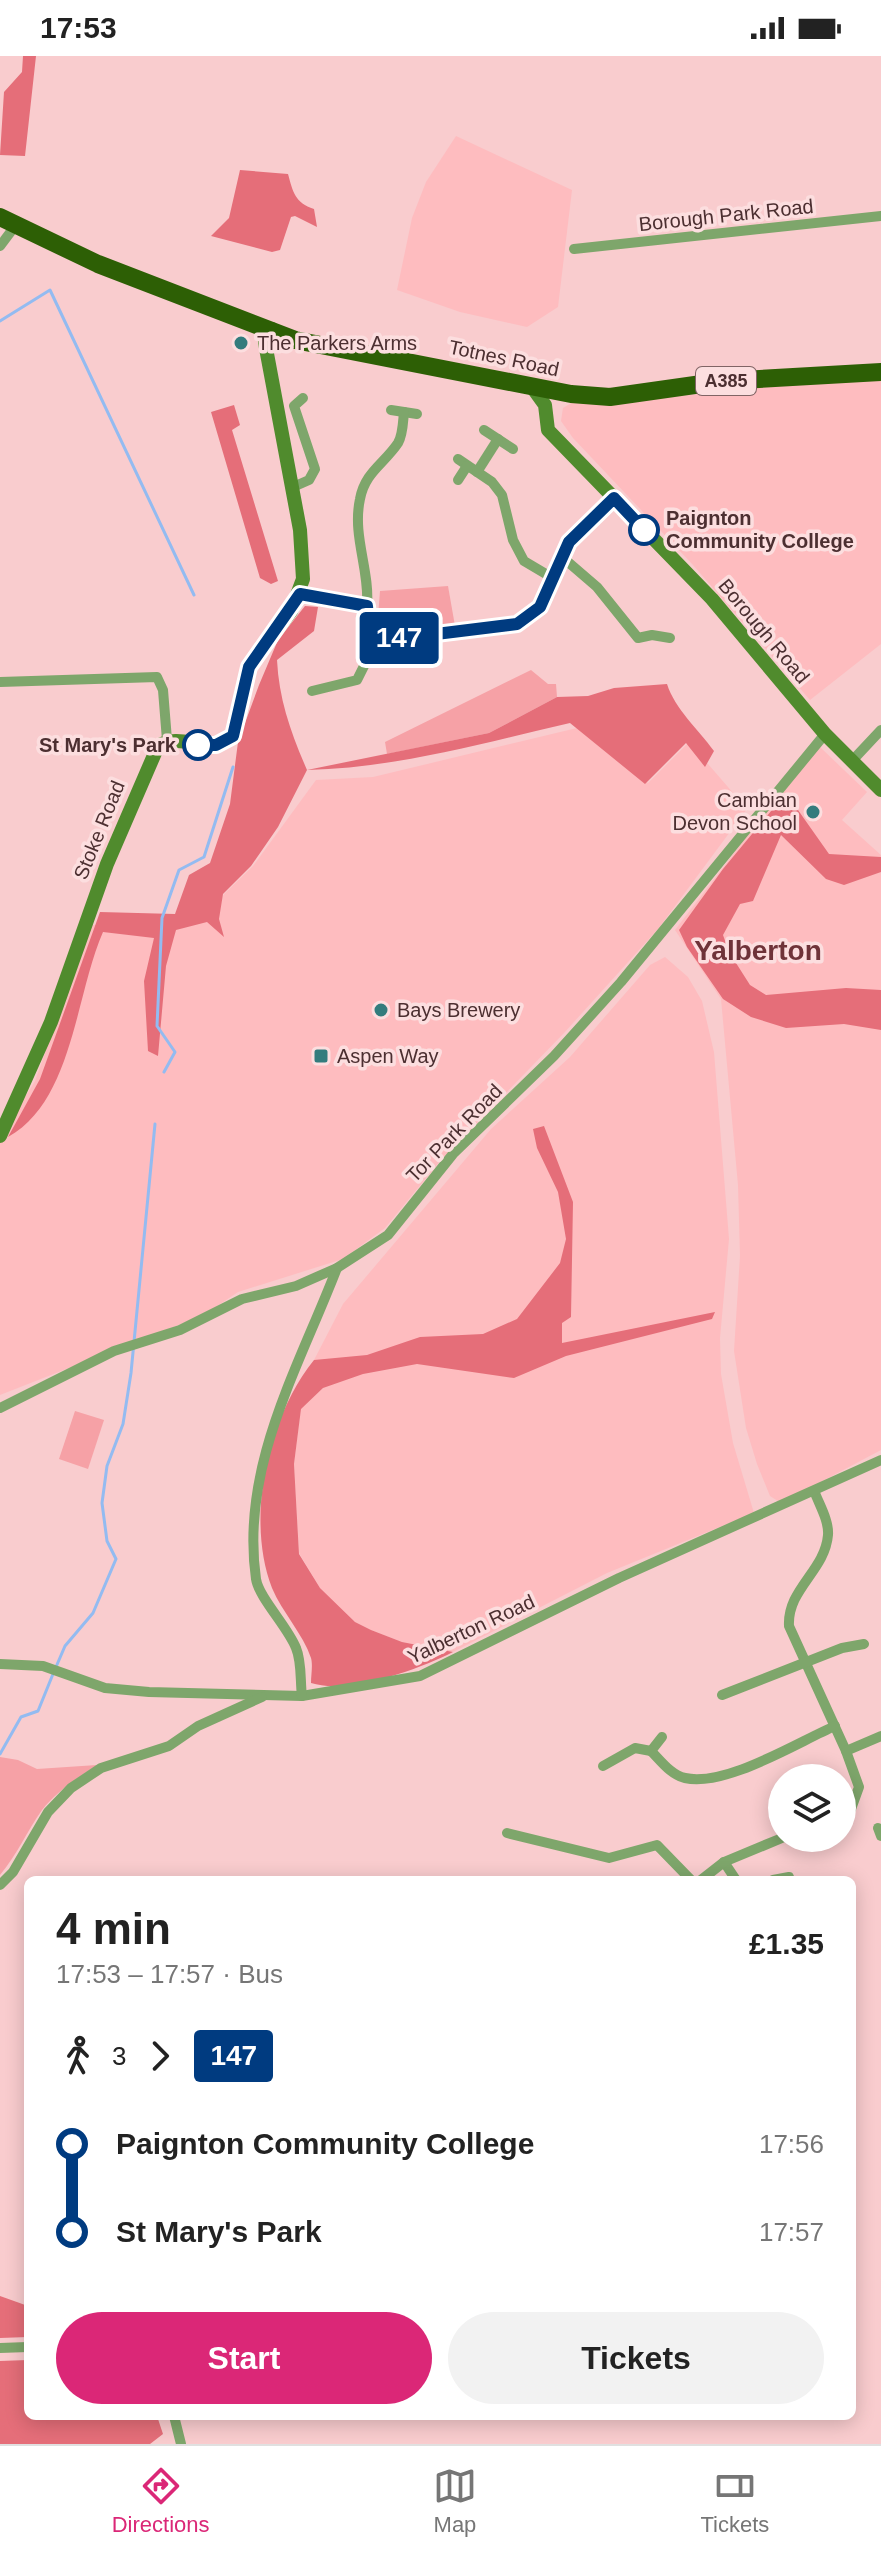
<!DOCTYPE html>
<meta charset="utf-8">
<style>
body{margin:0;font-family:Helvetica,sans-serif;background:#f2f2f2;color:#222;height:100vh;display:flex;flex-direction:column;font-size:30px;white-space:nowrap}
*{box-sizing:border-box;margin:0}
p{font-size:26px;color:#767676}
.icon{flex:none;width:44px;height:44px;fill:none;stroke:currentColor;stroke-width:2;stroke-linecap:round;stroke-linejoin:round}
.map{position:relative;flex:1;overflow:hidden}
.drawer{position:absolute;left:24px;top:1820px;width:832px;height:544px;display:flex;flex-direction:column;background:#fff;border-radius:12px;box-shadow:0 4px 20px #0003}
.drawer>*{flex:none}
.badge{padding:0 16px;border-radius:6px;font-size:28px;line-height:52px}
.tools{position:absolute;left:768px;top:1708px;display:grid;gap:16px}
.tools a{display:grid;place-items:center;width:88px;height:88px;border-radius:50%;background:#fff;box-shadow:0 4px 20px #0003;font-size:40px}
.map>.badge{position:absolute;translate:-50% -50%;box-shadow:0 0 0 4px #fff}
.legs{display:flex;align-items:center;gap:12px;height:88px;padding:0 32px;font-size:26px}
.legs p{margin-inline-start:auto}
.headline{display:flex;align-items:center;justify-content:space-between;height:136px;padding:0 32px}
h1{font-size:44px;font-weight:800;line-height:60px}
.button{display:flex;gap:16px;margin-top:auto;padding:16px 32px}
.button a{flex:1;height:92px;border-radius:48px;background:#db2777;color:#fff;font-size:32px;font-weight:800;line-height:92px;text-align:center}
.button a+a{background:#f2f2f2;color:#222}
ul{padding:0 32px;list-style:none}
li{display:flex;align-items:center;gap:28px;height:88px;font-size:30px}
li i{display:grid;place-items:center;width:12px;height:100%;margin:0 10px;background:currentColor}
li i::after{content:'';width:20px;height:20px;margin:-10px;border:6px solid;border-radius:50%;background:#fff}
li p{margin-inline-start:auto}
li:first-child i{background:linear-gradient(#0000 50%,currentColor 0)}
li:last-child i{background:linear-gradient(currentColor 50%,#0000 0)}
.status{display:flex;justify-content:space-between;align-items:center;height:56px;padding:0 40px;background:#fff;direction:ltr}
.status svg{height:22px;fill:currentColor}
.tabs{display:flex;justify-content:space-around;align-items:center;height:112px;border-top:2px solid #e0e0e0;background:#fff;font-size:22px;color:#767676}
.tabs a{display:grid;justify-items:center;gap:4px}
.tabs .current{color:#db2777}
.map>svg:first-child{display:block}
.built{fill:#febcbf}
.green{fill:#f6a1a6}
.forest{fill:#e56e79}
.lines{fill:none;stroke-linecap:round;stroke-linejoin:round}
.stream{stroke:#93bbf1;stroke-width:3}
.street{stroke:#7ea66b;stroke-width:10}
.secondary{stroke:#508b2d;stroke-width:14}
.highway{stroke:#2d5f05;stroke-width:18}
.line-1-casing{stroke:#fff;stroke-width:18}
.line-1{stroke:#003b80;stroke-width:12}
.poi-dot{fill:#337c7d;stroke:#fcdedf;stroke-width:3}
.stop-1-dot{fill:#fff;stroke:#003b80;stroke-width:4}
.labels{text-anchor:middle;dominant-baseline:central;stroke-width:7;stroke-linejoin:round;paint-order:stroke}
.shield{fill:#fcdedf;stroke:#816465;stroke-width:2}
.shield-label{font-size:18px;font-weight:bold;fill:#4c2f31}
.street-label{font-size:20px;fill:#4c2f31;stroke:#fcdedf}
.poi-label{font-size:20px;fill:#4c2f31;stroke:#fcdedf;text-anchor:start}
.stop-label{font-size:20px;font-weight:bold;fill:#4c2f31;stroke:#fcdedf;text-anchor:start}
.district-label{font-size:28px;font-weight:bold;fill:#6f3339;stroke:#fcdedf}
</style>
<div class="status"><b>17:53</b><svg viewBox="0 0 49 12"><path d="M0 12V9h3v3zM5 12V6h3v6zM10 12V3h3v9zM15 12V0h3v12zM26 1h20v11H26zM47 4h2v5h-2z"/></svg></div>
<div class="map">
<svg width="881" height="2388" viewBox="0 0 881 2388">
<rect width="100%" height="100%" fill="#f9ccce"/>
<g class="built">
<path d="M456 80 572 134 558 251 527 271 460 256 397 234 412 162 426 126Z"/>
<path d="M881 323V588L810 644 693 509 573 382 561 365 563 352 573 346H624L801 327Z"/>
<path d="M577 672 648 727 689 686 747 753 658 873 564 977 441 1104 385 1172 343 1203 238 1236 204 1259 0 1339V1082L35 1025 91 869 188 867 215 855 224 838 253 810 316 724 373 721Z"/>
<path d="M820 691 867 736 842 764 881 799V1394L781 1447 770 1440 757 1408 746 1372 734 1295 740 1200 738 1129 721 943 675 874 771 749Z"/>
<path d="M665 901 688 921 702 945 714 996 729 1183 720 1282 721 1318 733 1387 754 1457 607 1517 453 1596 402 1586 371 1574 355 1566 320 1532 299 1497 294 1408 301 1352 323 1332 314 1304 343 1248 491 1073 570 1001 650 909Z"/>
</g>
<g class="green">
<path d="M448 530 455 570 377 573 380 535Z"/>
<path d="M531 614 548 628H556L557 641 489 677 387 698 385 686Z"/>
<path d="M75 1355 104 1364 88 1413 59 1403Z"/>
<path d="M0 1701 18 1704 37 1713 97 1709C77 1722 57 1735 42 1754 27 1775 17 1799 0 1819Z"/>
</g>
<g class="forest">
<path d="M23 0H36L25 100 0 99 4 36 22 16Z"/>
<path d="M240 114 288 118C293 136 295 147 314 153L317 171 295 160 291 161 280 194 272 196 211 180 229 162Z"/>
<path d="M234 349 240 369 232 374 278 525 271 528 260 522 211 356Z"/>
<path d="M305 550 318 551 314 575 277 604C279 644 291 677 307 714L489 677 557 641 588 640 614 632 667 628C675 653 698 673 714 695L705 711 686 687 645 728 570 667C483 687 396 712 307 714L278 771 251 810 223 838 219 863 224 881 207 866 176 874 166 910 158 1000 148 995 144 925 154 882 103 876C75 940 73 1045 8 1081L40 1023 100 856 175 858 189 819 210 807 230 748 238 686 259 629 278 584Z"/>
<path d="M786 737 829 798 881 801V816L844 829 826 823 781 779 753 845 740 848 723 879 729 896 750 929 766 939 846 932 881 934V974L844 968 786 972 751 961 723 943 687 891 679 874 723 813Z"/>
<path d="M544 1070 573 1146 571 1261 562 1267V1287L715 1256 712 1263 566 1300 514 1322 417 1308 363 1318 323 1332 301 1353 294 1408 299 1498 320 1532 355 1566 371 1574 402 1586 453 1596C420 1613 348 1639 311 1627 311 1619 313 1609 311 1602 303 1578 282 1556 272 1532 245 1462 268 1361 314 1304L367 1299 420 1281 483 1278 517 1263 560 1207 566 1183 558 1136 537 1092 533 1073Z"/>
<path d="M0 2240 28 2250V2281L0 2282Z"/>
<path d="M28 2304V2360H157L163 2378 150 2388H0V2305Z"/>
</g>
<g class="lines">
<g class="stream">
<path d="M0 265 50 234 194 539"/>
<path d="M164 1016 175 996 157 970 162 862 179 814 204 801 233 711"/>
<path d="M56 1611 65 1590 93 1557 116 1503 107 1485 102 1447 107 1410 123 1368 131 1317 155 1068"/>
<path d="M0 1698 21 1661 38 1655 53 1618"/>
</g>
<g class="street">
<path d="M0 190 15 170"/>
<path d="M574 193 881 160"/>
<path d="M391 354 417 358"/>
<path d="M484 374 513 393"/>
<path d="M458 403 492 426 502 439 513 484 524 505 551 521"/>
<path d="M477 416 498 383"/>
<path d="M458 424 467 410"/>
<path d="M293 431 309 424 315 413 294 350 303 342"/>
<path d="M561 500 597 531 638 582 652 579 670 582"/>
<path d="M300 538 367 550 370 581 428 579 517 568 540 551 569 486 614 442"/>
<path d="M367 550C370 514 352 480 360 443 365 416 384 408 398 387 403 379 403 365 404 356"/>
<path d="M0 626 157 621 163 634 167 684"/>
<path d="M312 635 357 624 366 606 370 581"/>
<path d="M851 706 881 674"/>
<path d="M0 1352 114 1295 180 1274 242 1243 296 1230 337 1212 388 1179 453 1098 554 1000 621 926 825 678"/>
<path d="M815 1437C820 1450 829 1465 828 1479 825 1515 787 1533 789 1570L846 1695 859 1731 851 1753 842 1757"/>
<path d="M0 1608 43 1610 105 1632 149 1636 302 1640 420 1620 619 1522 881 1404"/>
<path d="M722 1639 842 1592 864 1588"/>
<path d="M302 1640C300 1625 302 1606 296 1592 288 1571 259 1542 256 1523 240 1411 298 1313 337 1212"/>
<path d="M662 1681 651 1695C661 1705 671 1719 685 1722 726 1731 796 1687 835 1670"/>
<path d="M846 1695 881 1680"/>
<path d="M603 1710 635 1692 651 1695"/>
<path d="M878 1772 881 1780"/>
<path d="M507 1777 609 1802 657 1789 691 1824"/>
<path d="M724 1806 736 1824"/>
<path d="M701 1824 724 1806 782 1782"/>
<path d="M773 1824 789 1821 790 1824"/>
<path d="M0 1829 13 1816 48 1756 71 1732 101 1712 169 1690 198 1670 262 1641"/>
<path d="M0 2292 28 2291"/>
<path d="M174 2360 181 2388"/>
</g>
<g class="secondary">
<path d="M532 331 545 349 548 374 712 543 825 678 881 734"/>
<path d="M0 1080 51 966 107 808 158 690C182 675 209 700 233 680L249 611 291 555 303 523 300 474 265 287 272 273"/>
</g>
<path class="highway" d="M0 161 98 208 295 284 571 338 610 341 723 325 881 316"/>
</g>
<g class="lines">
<g class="line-1-casing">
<path id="line-1" d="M198 689H216L233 680 249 611 300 538 367 550 370 581 428 579 517 568 540 551 569 486 614 442 644 474"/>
</g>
<use href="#line-1" class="line-1"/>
</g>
<g class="poi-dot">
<circle cx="241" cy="287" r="8"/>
<circle cx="813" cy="756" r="8"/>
<circle cx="381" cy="954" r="8"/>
<rect x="313" y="992" width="16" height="16" rx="4"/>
</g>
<g class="stop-1-dot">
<circle cx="644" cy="474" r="14"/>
<circle cx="198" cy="689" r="14"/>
</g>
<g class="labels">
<rect class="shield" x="696" y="311" width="60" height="28" rx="6"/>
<g class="shield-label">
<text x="726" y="325">A385</text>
</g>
<g class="street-label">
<text transform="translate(726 159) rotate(-6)">Borough Park Road</text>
<text transform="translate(504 302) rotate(12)">Totnes Road</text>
<text transform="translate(764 575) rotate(50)">Borough Road</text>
<text transform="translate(99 774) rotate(-68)">Stoke Road</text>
<text transform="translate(454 1077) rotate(-46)">Tor Park Road</text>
<text transform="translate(471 1573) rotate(-25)">Yalberton Road</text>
</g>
<g class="poi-label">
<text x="257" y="287">The Parkers Arms</text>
<text x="797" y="744" text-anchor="end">Cambian<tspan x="797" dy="23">Devon School</tspan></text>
<text x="397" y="954">Bays Brewery</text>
<text x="337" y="1000">Aspen Way</text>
</g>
<g class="stop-label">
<text x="666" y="462">Paignton<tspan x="666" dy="23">Community College</tspan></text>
<text x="176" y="689" text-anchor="end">St Mary's Park</text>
</g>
<g class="district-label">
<text x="758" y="894">Yalberton</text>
</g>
</g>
</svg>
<div class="tools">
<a><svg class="icon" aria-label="layers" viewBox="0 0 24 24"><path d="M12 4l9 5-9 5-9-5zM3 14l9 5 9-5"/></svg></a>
</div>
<b class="badge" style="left:399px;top:582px;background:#003b80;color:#fff">147</b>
<section class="drawer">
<div class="headline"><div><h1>4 min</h1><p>17:53 – 17:57 · Bus</p></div><b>£1.35</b></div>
<div class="legs"><svg class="icon" aria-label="walk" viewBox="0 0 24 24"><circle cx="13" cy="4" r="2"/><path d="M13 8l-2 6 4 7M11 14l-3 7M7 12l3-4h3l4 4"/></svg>3<svg class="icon" aria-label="forward" viewBox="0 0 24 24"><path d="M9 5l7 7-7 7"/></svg><b class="badge" style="background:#003b80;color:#fff">147</b></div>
<ul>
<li><i style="color:#003b80"></i><b>Paignton Community College</b><p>17:56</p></li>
<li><i style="color:#003b80"></i><b>St Mary's Park</b><p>17:57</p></li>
</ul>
<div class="button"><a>Start</a><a>Tickets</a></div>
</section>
</div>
<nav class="tabs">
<a class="current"><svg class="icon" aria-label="directions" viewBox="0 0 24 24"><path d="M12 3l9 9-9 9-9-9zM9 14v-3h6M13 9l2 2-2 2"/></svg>Directions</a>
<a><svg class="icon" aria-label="map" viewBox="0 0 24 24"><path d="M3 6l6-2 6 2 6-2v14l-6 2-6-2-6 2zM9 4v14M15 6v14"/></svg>Map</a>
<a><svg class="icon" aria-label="tickets" viewBox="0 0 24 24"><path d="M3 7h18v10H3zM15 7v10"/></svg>Tickets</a>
</nav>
